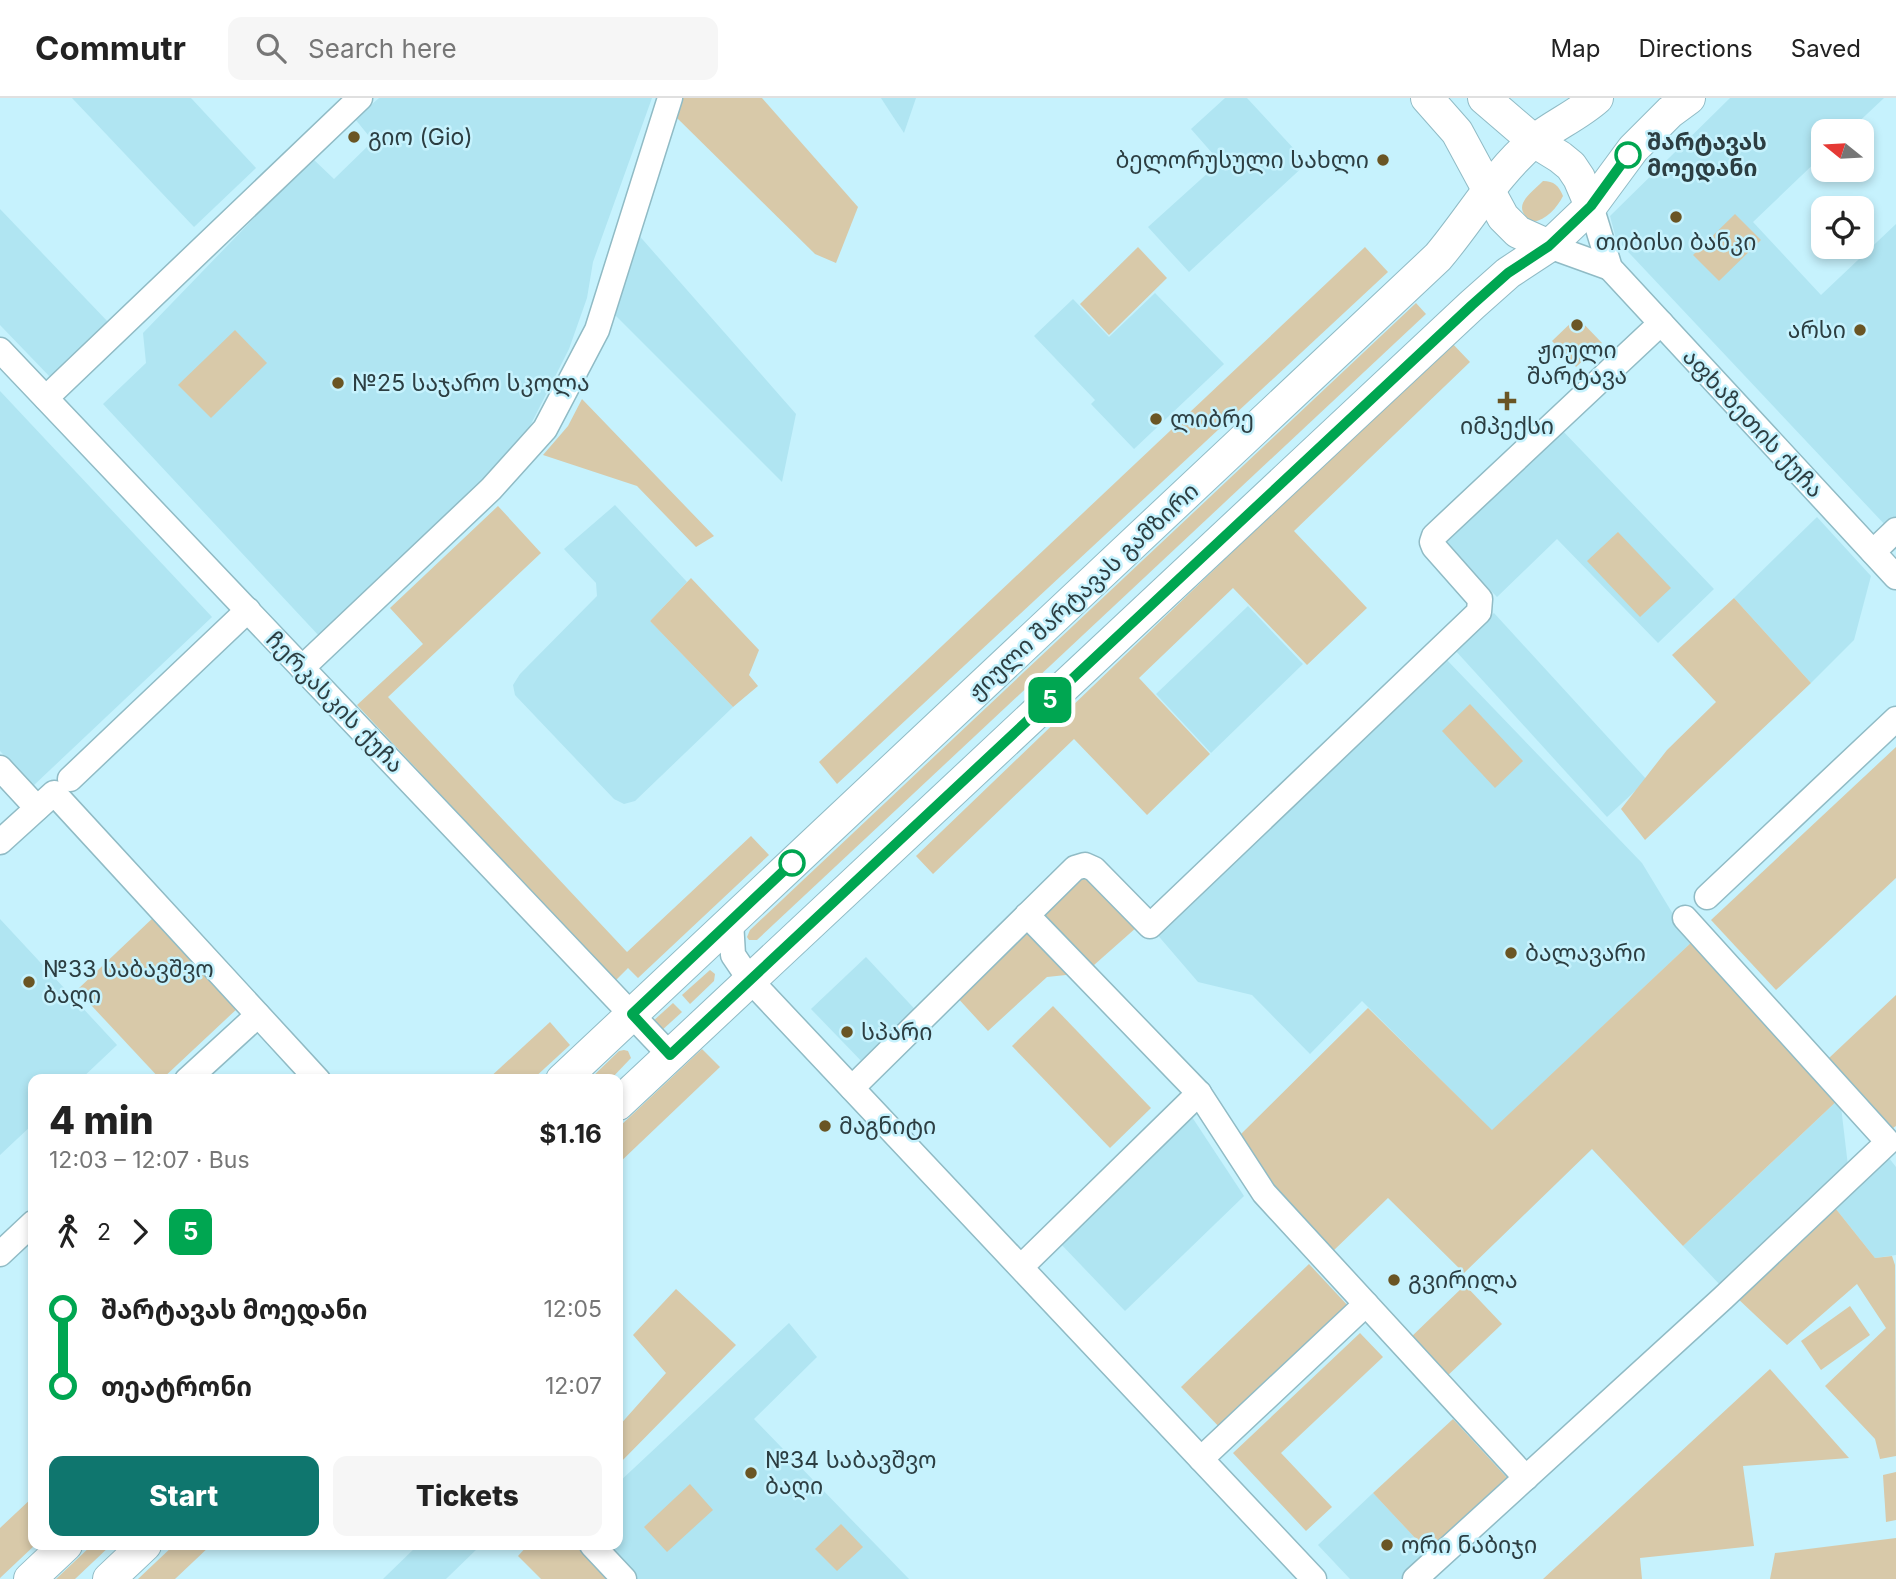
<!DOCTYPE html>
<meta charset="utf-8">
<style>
body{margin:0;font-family:Inter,"Noto Sans Georgian",sans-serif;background:#f6f6f6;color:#222;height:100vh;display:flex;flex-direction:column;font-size:26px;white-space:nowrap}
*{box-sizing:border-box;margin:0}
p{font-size:23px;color:#767676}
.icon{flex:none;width:38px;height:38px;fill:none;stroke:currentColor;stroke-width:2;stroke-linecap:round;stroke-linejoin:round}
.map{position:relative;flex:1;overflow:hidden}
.drawer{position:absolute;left:28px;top:976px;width:595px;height:476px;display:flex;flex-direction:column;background:#fff;border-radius:14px;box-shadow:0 4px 10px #0003}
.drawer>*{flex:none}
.badge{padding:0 14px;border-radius:10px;font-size:24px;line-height:46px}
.needle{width:46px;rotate:288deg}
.fabs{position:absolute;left:1811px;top:21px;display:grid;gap:14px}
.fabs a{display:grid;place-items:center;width:63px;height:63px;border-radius:14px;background:#fff;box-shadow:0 4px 10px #0003;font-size:35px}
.map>.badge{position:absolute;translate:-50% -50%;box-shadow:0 0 0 4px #fff}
.legs{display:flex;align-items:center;gap:10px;height:77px;padding:0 21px;font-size:23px}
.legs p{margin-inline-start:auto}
.overview{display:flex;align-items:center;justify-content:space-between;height:119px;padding:0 21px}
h1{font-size:38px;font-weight:800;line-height:52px}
.cta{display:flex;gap:14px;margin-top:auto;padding:14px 21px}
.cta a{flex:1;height:80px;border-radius:14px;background:#0f766e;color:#fff;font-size:28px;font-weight:800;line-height:80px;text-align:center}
.cta a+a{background:#f6f6f6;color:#222}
ul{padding:0 21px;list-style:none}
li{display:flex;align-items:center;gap:24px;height:77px;font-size:26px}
li i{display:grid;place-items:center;width:10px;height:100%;margin:0 9px;background:currentColor}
li i::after{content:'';width:18px;height:18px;margin:-9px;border:5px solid;border-radius:50%;background:#fff}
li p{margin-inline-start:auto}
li:first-child i{background:linear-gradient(#0000 50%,currentColor 0)}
li:last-child i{background:linear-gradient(currentColor 50%,#0000 0)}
header{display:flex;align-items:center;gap:42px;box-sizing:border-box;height:98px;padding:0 35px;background:#fff;border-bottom:2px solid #e0e0e0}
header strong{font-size:33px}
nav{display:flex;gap:38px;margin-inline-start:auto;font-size:24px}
.search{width:490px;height:63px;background:#f6f6f6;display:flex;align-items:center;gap:18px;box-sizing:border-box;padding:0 24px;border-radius:14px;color:#767676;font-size:26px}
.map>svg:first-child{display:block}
.built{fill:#b0e5f2}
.green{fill:#d8c9a9}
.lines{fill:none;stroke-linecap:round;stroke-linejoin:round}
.minor-casing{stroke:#90bbc5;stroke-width:27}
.major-casing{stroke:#90bbc5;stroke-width:34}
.minor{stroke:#fff;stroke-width:24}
.major{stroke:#fff;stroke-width:32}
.line-1-casing{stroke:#fff;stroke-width:16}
.line-1{stroke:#00a651;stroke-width:10}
.poi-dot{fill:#6a5524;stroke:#c6f2fd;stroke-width:2.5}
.stop-1-dot{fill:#fff;stroke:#00a651;stroke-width:3.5}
.labels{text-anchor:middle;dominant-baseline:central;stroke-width:5;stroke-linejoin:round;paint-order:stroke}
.poi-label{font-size:23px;fill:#2c3e42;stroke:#c6f2fd;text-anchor:start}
.stop-label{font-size:23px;font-weight:bold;fill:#2c3e42;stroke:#c6f2fd;text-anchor:start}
.street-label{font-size:23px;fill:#2c3e42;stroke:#c6f2fd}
</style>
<header>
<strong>Commutr</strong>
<div class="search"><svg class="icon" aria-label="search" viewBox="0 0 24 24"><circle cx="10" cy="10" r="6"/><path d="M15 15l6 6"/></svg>Search here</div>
<nav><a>Map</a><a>Directions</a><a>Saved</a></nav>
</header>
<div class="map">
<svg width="1896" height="1481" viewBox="0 0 1896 1481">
<rect width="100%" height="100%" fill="#c6f2fd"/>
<g class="built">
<path d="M72 0H191L256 70 194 129Z"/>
<path d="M379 0H652L593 164 587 200 569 251 528 332 496 371 320 539 103 306 146 265 143 235 312 60 334 81 373 43 355 21Z"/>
<path d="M881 0H916L904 35 892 17Z"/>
<path d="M1225 0H1247L1307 65 1189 174 1148 129 1220 64 1191 31Z"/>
<path d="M1730 0H1884L1849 33H1824L1823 57 1753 124 1821 197 1896 126V421L1887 429 1616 141 1610 118Z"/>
<path d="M0 111 109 225 52 281 0 227Z"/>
<path d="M636 134 796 316 782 384 612 214Z"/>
<path d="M1155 195 1224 266 1134 351 1091 306 1095 302 1034 238 1073 201 1109 239Z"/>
<path d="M0 293 212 519 33 688 0 653Z"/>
<path d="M1560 330 1714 491 1658 545 1557 441 1497 499 1443 444Z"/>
<path d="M615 407 687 484 650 523 733 609 635 703 624 706 614 701 515 597 513 587 520 576 597 498 596 485 564 451Z"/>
<path d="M1817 419 1871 478 1854 542 1811 585 1734 500Z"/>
<path d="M1248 508 1303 566 1211 655 1156 596Z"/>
<path d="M1494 515 1647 682 1607 719 1454 551Z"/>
<path d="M1446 561 1642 765 1676 821 1695 841 1492 1033 1362 903 1310 956 1252 897 1198 884 1155 834Z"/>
<path d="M0 821 117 947 80 982H33V1026L0 1057Z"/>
<path d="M866 859 923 920 869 971 811 911Z"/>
<path d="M1840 1000 1848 1068 1722 1189 1683 1148Z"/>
<path d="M1190 1016 1244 1098 1125 1213 1059 1144Z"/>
<path d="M1885 1055 1896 1069V1157L1875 1160 1832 1106Z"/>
<path d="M789 1225 817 1259 754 1321 909 1481H634L601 1447H618V1385Z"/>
<path d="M1373 1395 1431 1457 1404 1481H1350L1318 1447Z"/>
<path d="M418 1447H481L446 1481H383Z"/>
</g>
<g class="green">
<path d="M679 0H762L858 109 836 165 815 156 674 17Z"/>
<path d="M1543 83C1554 83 1559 88 1563 98 1557 110 1546 122 1533 124 1509 109 1530 96 1543 83Z"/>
<path d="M1735 116 1761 142 1719 183 1693 157Z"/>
<path d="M1138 149 1167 180 1109 237 1080 206Z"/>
<path d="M1365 149 1388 174 837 686 819 664Z"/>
<path d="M1416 205 1426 216 757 842H749L747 839 750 832Z"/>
<path d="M1577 219 1602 245 1576 269 1552 243Z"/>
<path d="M235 232 267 265 211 320 178 287Z"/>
<path d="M1451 244 1470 264 1294 433 1367 510 1307 567 1233 490 1139 580 1210 656 1147 717 1074 641 933 776 916 758Z"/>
<path d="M582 301 714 438 696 449 637 388 543 357 568 328Z"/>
<path d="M498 408 541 455 388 599 627 854 751 738 769 757 638 880 628 870 615 883 357 607 423 546 390 510Z"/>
<path d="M1618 434 1671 490 1640 519 1587 463Z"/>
<path d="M691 480 759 552 749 577 758 588 733 609 650 523Z"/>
<path d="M1734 500 1811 585 1645 742 1621 711 1667 652 1716 604 1672 557Z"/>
<path d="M1470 606 1523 663 1495 690 1442 633Z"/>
<path d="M1896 649V780L1776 892 1711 822Z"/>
<path d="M1073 780 1089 781 1137 829 1085 875 1047 879 988 933 955 897Z"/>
<path d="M156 817 240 908 161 982 77 892Z"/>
<path d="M1695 841 1840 1000 1683 1148 1592 1051 1464 1175 1388 1100 1331 1155 1267 1089 1237 1040 1368 910 1492 1032Z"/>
<path d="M710 872 715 876 714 883 690 906 682 897Z"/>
<path d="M1896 897V1028L1893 1030 1829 960Z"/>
<path d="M673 905 682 914 660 934 652 924Z"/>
<path d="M1053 908 1151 1010 1110 1050 1012 948Z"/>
<path d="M550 924 570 947 532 982H487Z"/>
<path d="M702 951 720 969 618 1066V1030Z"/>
<path d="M624 952 628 953 631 960 610 982H589L619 953Z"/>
<path d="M1832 1106 1875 1160 1892 1158 1895 1167 1896 1358 1880 1361 1875 1341 1825 1288 1886 1230 1857 1186 1787 1247 1735 1198Z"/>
<path d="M1309 1166 1351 1211 1223 1333 1181 1289Z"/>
<path d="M1465 1187 1502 1226 1444 1281 1408 1242Z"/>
<path d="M676 1191 736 1247 618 1367V1329L666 1275 633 1237Z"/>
<path d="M1850 1208 1870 1237 1821 1272 1801 1243Z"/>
<path d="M1360 1235 1383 1259 1281 1355 1332 1409 1306 1433 1233 1355Z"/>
<path d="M1770 1271 1849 1360 1743 1368 1754 1448 1640 1460 1642 1481H1543Z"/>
<path d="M1453 1321 1510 1383 1431 1457 1373 1395Z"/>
<path d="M1896 1374V1422L1886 1424 1883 1377Z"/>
<path d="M690 1386 713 1412 667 1454 644 1429Z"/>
<path d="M33 1399V1447H35L0 1480V1430Z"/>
<path d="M841 1426 863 1449 837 1473 815 1451Z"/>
<path d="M1896 1440V1481H1770L1775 1455Z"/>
<path d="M92 1447H111L75 1481H56Z"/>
<path d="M174 1447H211L175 1481H138Z"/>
<path d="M528 1447H582L616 1481H541L518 1458Z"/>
</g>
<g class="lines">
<g class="minor-casing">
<g id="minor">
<path d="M1591 108 1610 170 1896 479"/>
<path d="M1549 148 1610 170"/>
<path d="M0 252 670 957"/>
<path d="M46 300 360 0"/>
<path d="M1873 454 1896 432"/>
<path d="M302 570 491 391 545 331 597 232 670 0"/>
<path d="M0 670 37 710"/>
<path d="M70 681 248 512"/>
<path d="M0 744 54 695 318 982"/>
<path d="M1707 799 1896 621"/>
<path d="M1027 817 1199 995 1264 1095 1526 1380"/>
<path d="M731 823 733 857 750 882 1314 1481"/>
<path d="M187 982 258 917"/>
<path d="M852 990 1075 770 1085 767 1094 771 1150 828 1479 514 1480 501 1434 449 1432 444 1434 438 1661 225"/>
<path d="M0 1156 33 1125"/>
<path d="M1021 1169 1199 995"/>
<path d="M1201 1361 1366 1206"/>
<path d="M592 1447 624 1481"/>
<path d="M1415 1481 1723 1200 1888 1044 1685 820"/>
</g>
</g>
<g class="major-casing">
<g id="major">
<path d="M1427 0 1457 34 1503 119 1518 134 1549 148"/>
<path d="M1484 0 1534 43 1560 59 1571 68 1579 80 1591 108"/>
<path d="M562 982 1438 159C1471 120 1495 76 1534 43 1554 27 1578 17 1597 0"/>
<path d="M618 1006 1472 207 1508 175 1549 148 1591 108 1633 51 1670 14 1689 0"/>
<path d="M30 1481 66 1447"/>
<path d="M109 1481 145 1447"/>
</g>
</g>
<use href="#minor" class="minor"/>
<use href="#major" class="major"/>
</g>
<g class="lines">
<g class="line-1-casing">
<path id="line-1" d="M792 765 632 916 670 957 1472 207 1508 175 1549 148 1591 108 1628 57"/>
</g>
<use href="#line-1" class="line-1"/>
</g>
<g class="poi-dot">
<circle cx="354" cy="39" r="7"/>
<circle cx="1383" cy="62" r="7"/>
<circle cx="1676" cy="119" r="7"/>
<circle cx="1577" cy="227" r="7"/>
<circle cx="1860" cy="232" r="7"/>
<circle cx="338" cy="285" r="7"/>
<path d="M1503.5 292.5h7v7h7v7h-7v7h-7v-7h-7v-7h7z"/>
<circle cx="1156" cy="321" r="7"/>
<circle cx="1511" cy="855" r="7"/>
<circle cx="29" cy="884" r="7"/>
<circle cx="847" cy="934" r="7"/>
<circle cx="825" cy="1028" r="7"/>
<circle cx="1394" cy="1182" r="7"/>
<circle cx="751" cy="1375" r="7"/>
<circle cx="1387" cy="1447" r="7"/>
</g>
<g class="stop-1-dot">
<circle cx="1628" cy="57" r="12"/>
<circle cx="792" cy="765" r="12"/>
</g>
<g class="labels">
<g class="poi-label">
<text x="368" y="39">გიო (Gio)</text>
<text x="1369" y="62" text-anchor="end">ბელორუსული სახლი</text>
<text x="1676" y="144" text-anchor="middle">თიბისი ბანკი</text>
<text x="1846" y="232" text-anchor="end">არსი</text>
<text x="1577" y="252" text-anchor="middle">ჟიული<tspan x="1577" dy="26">შარტავა</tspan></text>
<text x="352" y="285">№25 საჯარო სკოლა</text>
<text x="1170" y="321">ლიბრე</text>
<text x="1507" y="328" text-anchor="middle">იმპექსი</text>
<text x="1525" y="855">ბალავარი</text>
<text x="43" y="871">№33 საბავშვო<tspan x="43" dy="26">ბაღი</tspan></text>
<text x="861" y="934">სპარი</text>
<text x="839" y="1028">მაგნიტი</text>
<text x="1408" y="1182">გვირილა</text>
<text x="765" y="1362">№34 საბავშვო<tspan x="765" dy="26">ბაღი</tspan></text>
<text x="1401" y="1447">ორი ნაბიჯი</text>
</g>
<g class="stop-label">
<text x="1647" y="44">შარტავას<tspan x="1647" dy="26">მოედანი</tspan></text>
</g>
<g class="street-label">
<text transform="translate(1753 325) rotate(47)">აფხაზეთის ქუჩა</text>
<text transform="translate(1083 493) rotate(-43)">ჟიული შარტავას გამზირი</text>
<text transform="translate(335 604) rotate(46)">ჩერკასკის ქუჩა</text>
</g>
</g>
</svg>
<div class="fabs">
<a><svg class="needle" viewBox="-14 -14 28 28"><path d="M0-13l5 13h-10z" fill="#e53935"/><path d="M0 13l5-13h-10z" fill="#767676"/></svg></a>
<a><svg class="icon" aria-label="locate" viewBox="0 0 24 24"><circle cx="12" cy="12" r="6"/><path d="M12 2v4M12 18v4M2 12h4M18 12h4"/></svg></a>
</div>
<b class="badge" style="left:1050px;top:602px;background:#00a651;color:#fff">5</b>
<section class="drawer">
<div class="overview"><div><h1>4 min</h1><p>12:03 – 12:07 · Bus</p></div><b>$1.16</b></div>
<div class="legs"><svg class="icon" aria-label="walk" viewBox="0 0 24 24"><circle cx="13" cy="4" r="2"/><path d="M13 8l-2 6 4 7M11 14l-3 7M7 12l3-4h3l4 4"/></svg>2<svg class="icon" aria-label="forward" viewBox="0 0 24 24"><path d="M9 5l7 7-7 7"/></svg><b class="badge" style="background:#00a651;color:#fff">5</b></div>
<ul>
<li><i style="color:#00a651"></i><b>შარტავას მოედანი</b><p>12:05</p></li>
<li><i style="color:#00a651"></i><b>თეატრონი</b><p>12:07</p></li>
</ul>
<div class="cta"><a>Start</a><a>Tickets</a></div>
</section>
</div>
